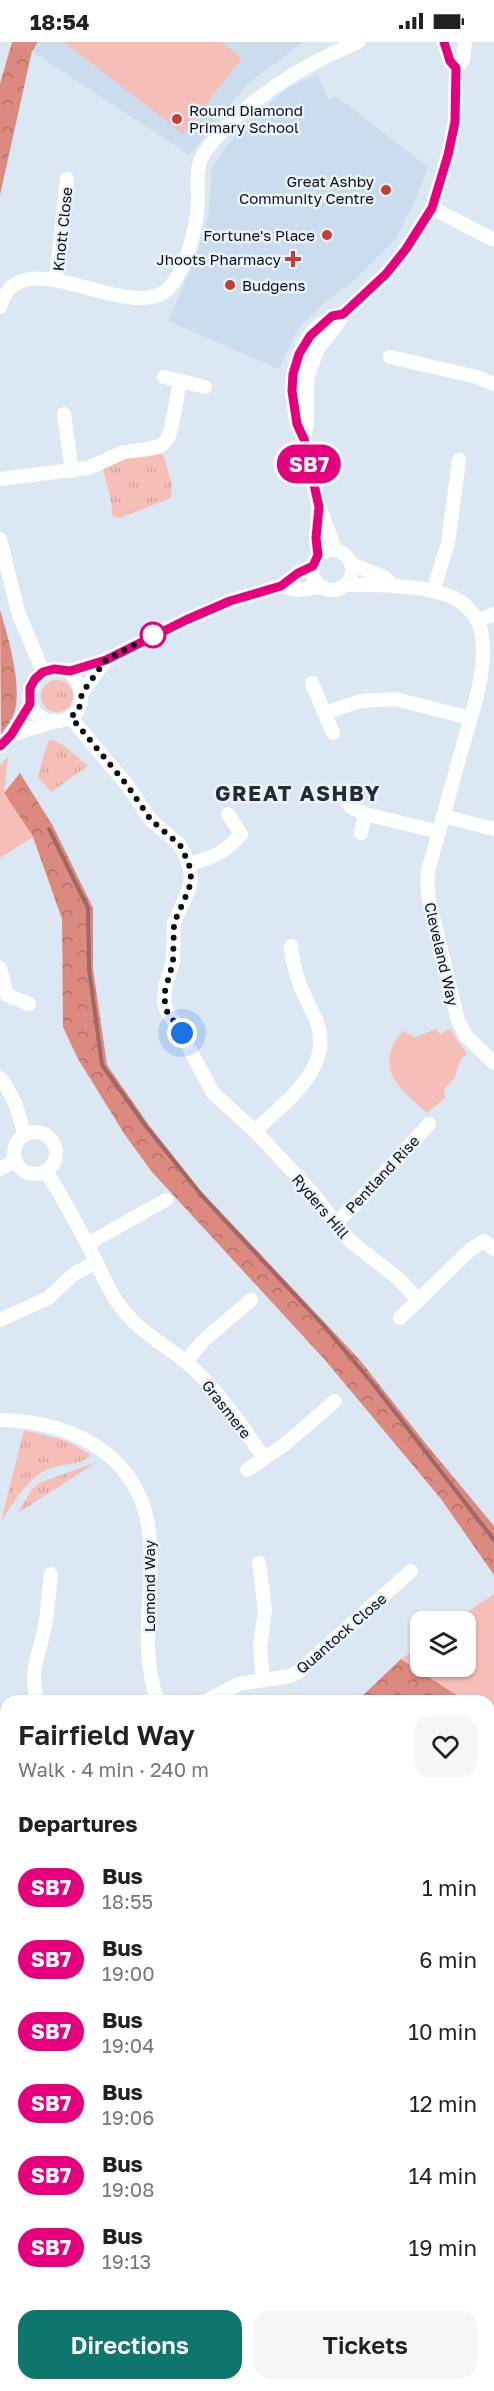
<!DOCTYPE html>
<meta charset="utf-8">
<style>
body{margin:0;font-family:"Golos Text",sans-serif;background:#f6f6f6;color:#222;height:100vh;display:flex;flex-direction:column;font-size:22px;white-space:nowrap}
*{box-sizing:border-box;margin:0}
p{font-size:20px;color:#767676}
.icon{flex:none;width:33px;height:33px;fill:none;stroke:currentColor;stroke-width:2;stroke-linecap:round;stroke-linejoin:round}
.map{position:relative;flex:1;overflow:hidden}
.drawer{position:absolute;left:0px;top:1653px;width:495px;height:696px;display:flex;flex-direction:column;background:#fff;border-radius:18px 18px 0 0;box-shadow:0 2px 4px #0004}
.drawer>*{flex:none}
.badge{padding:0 12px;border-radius:20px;font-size:21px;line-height:39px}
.tools{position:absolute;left:410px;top:1569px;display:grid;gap:12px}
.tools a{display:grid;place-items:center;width:66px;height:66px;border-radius:12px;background:#fff;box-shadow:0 2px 4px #0004;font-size:30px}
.you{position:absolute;width:30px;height:30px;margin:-15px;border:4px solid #fff;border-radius:50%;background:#1a73e8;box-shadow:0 0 0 9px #1a73e833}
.map>.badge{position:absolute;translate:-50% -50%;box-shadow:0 0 0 3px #fff}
h2{padding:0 18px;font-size:22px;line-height:54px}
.round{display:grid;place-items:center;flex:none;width:63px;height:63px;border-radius:18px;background:#f6f6f6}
.overview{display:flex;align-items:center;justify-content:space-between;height:102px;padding:0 18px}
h1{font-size:28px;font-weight:600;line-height:45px}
.cta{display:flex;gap:12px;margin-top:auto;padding:12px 18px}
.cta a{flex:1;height:69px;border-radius:18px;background:#0f766e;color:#fff;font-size:24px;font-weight:600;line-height:69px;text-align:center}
.cta a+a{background:#f6f6f6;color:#222}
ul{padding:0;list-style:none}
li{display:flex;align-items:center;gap:18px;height:72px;padding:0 18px}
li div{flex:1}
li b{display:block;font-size:22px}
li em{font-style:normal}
li .badge{min-width:66px;font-weight:700;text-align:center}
.status{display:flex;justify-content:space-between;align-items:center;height:42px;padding:0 30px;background:#fff;direction:ltr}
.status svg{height:16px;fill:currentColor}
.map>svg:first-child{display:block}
.built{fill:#cbdcee}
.grass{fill:url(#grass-tufts)}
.forest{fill:url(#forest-crowns)}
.park{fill:#f5bfb8}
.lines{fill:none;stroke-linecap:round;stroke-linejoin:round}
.stream{stroke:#a06862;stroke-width:4}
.minor{stroke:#fff;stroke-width:14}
.line-casing{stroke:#fff;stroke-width:14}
.line{stroke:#e6007e;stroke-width:9}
.walk{stroke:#0b0f13;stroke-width:6;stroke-dasharray:0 10.8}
.poi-dot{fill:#c93b35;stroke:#ebf4fe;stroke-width:2}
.stop-dot{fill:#fff;stroke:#e6007e;stroke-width:3}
.labels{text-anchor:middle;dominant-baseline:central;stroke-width:5;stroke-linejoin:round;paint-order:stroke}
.poi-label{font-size:15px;fill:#0b0f13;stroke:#ebf4fe;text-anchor:end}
.street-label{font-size:15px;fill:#0b0f13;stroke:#ebf4fe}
.district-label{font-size:21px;font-weight:bold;letter-spacing:1.5px;fill:#232b35;stroke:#ebf4fe}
</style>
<div class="status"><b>18:54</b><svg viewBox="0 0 49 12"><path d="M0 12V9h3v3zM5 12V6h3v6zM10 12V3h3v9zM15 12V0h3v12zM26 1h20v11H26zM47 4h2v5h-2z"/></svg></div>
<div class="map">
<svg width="494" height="2349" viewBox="0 0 494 2349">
<defs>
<pattern id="grass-tufts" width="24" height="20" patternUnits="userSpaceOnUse" patternTransform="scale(1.5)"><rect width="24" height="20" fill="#f5bfb8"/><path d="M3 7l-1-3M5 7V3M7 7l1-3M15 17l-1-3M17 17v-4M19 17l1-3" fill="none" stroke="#d1a39d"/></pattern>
<pattern id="forest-crowns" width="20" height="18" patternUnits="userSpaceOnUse" patternTransform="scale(1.5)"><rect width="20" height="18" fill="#dc8a80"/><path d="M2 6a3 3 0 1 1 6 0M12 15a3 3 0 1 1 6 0" fill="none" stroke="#b16f68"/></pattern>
</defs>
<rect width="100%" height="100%" fill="#dbe7f3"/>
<g class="built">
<path d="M38 0H304L248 41 189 113 32 9Z"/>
<path d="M317 32 329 58 336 54 428 125 414 161 395 198 353 240 328 257 299 285 279 327 168 279 197 213 209 169 212 126 226 105 250 78 288 46Z"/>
</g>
<g class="grass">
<path d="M160 412 164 414 172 444 171 456 120 476 112 474C113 458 106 442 103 427 112 421 124 414 135 413 145 412 151 415 160 412Z"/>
<circle cx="57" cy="654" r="16"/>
<path d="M52 698 63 703 88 724 51 750 38 735 48 699Z"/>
<path d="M24 1388 67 1399 91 1413C78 1425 61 1421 46 1428 26 1438 14 1461 1 1479Z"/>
<path d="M97 1420 18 1471 32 1447 39 1441Z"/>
</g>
<g class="forest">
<path d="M12 0H38L32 9 0 153V42Z"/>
<path d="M0 568C8 594 22 642 15 669 13 677 5 686 1 693Z"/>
<path d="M20 731 53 784 93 866V927L107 1023 148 1082 201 1149 359 1317 426 1402 494 1484V1533L441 1457 325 1318 152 1130 125 1093 78 1017 63 985 62 877 33 795 4 751Z"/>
<path d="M401 1617 466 1659H357Z"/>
<path d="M489 1674 494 1677V1857L489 1858Z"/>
<path d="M6 1809V2006L0 2012V1810Z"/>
</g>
<g class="park">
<path d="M64 0H221L242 16 183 92Z"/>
<path d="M8 715 4 751 33 795 0 816V723Z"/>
<path d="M436 987 440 992 450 987 467 1012 461 1017 454 1037 444 1047 445 1056 427 1071C399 1045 373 1028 402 989L415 995Z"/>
<path d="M494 1552V1677L489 1674V1659H466L401 1617 420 1604V1624H465V1580L454 1579Z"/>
</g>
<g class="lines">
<path class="stream" d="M49 787 88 866 89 927 102 1023 145 1083 202 1154 324 1284 374 1343 494 1498"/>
<g class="minor">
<path d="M444 0 450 19 456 26"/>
<path d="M432 166 494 198"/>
<path d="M56 238 67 137"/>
<path d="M0 265C19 193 130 285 169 246 186 228 197 184 198 160 198 147 196 132 200 119 205 107 216 96 225 86 263 47 308 21 358 0"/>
<path d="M390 315 477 335 494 342"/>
<path d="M164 335 205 345"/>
<path d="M64 372 72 429"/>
<path d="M304 397 307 382V336L318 306 337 283 343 272 386 232 406 207 432 166 448 113 455 79 456 26 463 18 465 0"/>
<path d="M0 437 88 426 124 410 149 407 162 403 169 394 172 382 180 339"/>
<path d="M0 497 18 570 43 630"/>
<path d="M335 508C331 492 324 479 319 464 311 443 311 418 304 396 302 390 298 385 296 379 288 339 296 283 343 272"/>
<circle cx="332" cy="528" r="20"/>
<path d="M318 513 316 496 319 465"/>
<path d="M351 522 384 535 392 543"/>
<path d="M345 543C374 542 438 543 461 560 472 568 480 580 482 594 487 632 471 674 461 710 450 749 440 787 429 825L427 839 429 858 458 979 466 994 494 1021"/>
<path d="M281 544 296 548 323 545"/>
<path d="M433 549 448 501 459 418"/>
<path d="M477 579 494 572"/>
<path d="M70 629C109 678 34 700 29 654L35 637 43 630 54 627 70 629 106 618 186 578 230 559 281 544 298 531 313 524"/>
<path d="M312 641 333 691"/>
<path d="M82 651 106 618"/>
<path d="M325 671 360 659 395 657 470 676"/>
<path d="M71 676 127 743 151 778 180 803 189 822 191 836 189 847 174 881 173 920 165 945 164 960 166 968 181 991 213 1051 255 1089C284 1060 336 1026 316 978 303 950 294 936 291 904"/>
<path d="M11 693 52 680"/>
<path d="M0 704 11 693 30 662"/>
<path d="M344 754 351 765 365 772 361 791"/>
<path d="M365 772 439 790"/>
<path d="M443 774 494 787"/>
<path d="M189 822C211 817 226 810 241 792L228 772"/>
<path d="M0 926 7 953 29 962"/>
<path d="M0 1036C14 1054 19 1070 24 1092"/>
<path d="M255 1089 310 1148 350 1199 399 1237 418 1258"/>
<circle cx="35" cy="1111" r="21"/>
<path d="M0 1127 15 1119"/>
<path d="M46 1129C62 1155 77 1182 91 1209 101 1229 109 1251 124 1269 141 1291 166 1303 187 1321 219 1348 241 1383 264 1416"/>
<path d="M335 1182 354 1164 429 1082"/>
<path d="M87 1202 166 1158"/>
<path d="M400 1276 471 1207 484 1199 494 1207"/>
<path d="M0 1278 48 1256 74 1232 96 1220"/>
<path d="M186 1320 203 1299 251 1258"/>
<path d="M0 1378C40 1379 75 1387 107 1412 187 1477 126 1579 158 1659"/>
<path d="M247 1428 284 1403 335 1359"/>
<path d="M259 1521 265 1568 260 1605 263 1637"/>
<path d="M37 1659C29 1626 39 1615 45 1584 48 1567 49 1549 51 1532"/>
<path d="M206 1659 239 1642 290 1634 298 1630 411 1529"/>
</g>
</g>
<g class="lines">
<g class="line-casing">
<path id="line" d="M0 704 11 693 30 662V646L35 637 43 630 54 627 70 629 106 618 186 578 230 559 281 544 298 531 313 524 318 513 316 496 319 465 304 397 297 382 292 349 293 332 299 312 310 294 332 274 343 272 386 232 406 207 432 166 448 113 455 80 456 26 450 19 444 0"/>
</g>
<use href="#line" class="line"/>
<path class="walk" d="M153 593 106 618 82 651 79 667 71 675 127 743 151 778 180 803 189 822 191 836 189 847 174 881 173 920 164 953 166 968 182 991"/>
</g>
<g class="poi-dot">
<circle cx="177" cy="77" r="6"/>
<circle cx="386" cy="148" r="6"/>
<circle cx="327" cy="193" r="6"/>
<path d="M290 208h6v6h6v6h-6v6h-6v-6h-6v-6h6z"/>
<circle cx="230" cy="243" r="6"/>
</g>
<circle class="stop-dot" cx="153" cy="593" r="12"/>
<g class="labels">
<g class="poi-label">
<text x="189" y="68" text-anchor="start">Round Diamond<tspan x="189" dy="17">Primary School</tspan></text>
<text x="374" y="139">Great Ashby<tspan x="374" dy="17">Community Centre</tspan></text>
<text x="315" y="193">Fortune's Place</text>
<text x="281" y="217">Jhoots Pharmacy</text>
<text x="242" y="243" text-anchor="start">Budgens</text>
</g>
<g class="street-label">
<text transform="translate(62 187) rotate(-84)">Knott Close</text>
<text transform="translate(442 912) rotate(77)">Cleveland Way</text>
<text transform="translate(382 1132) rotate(-47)">Pentland Rise</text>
<text transform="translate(321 1164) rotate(50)">Ryders Hill</text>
<text transform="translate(227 1367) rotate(52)">Grasmere</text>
<text transform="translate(149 1544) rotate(-90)">Lomond Way</text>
<text transform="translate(341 1591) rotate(-41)">Quantock Close</text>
</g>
<g class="district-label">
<text x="298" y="751">GREAT ASHBY</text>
</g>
</g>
</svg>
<div class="tools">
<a><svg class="icon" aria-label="layers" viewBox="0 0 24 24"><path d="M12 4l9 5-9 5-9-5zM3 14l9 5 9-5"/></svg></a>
</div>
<div class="you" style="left:182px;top:991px"></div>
<b class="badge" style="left:309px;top:422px;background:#e6007e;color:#fff">SB7</b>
<section class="drawer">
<div class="overview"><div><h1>Fairfield Way</h1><p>Walk · 4 min · 240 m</p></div><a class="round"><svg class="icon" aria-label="heart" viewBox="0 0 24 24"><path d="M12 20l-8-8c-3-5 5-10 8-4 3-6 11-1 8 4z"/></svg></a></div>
<h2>Departures</h2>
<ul>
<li><span class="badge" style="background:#e6007e;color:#fff">SB7</span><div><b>Bus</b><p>18:55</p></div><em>1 min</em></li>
<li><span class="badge" style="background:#e6007e;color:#fff">SB7</span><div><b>Bus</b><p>19:00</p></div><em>6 min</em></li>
<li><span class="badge" style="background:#e6007e;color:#fff">SB7</span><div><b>Bus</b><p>19:04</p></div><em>10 min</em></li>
<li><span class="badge" style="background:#e6007e;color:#fff">SB7</span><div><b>Bus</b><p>19:06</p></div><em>12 min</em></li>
<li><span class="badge" style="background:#e6007e;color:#fff">SB7</span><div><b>Bus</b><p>19:08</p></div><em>14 min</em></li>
<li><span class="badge" style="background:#e6007e;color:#fff">SB7</span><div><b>Bus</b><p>19:13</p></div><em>19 min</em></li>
</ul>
<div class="cta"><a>Directions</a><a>Tickets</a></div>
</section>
</div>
